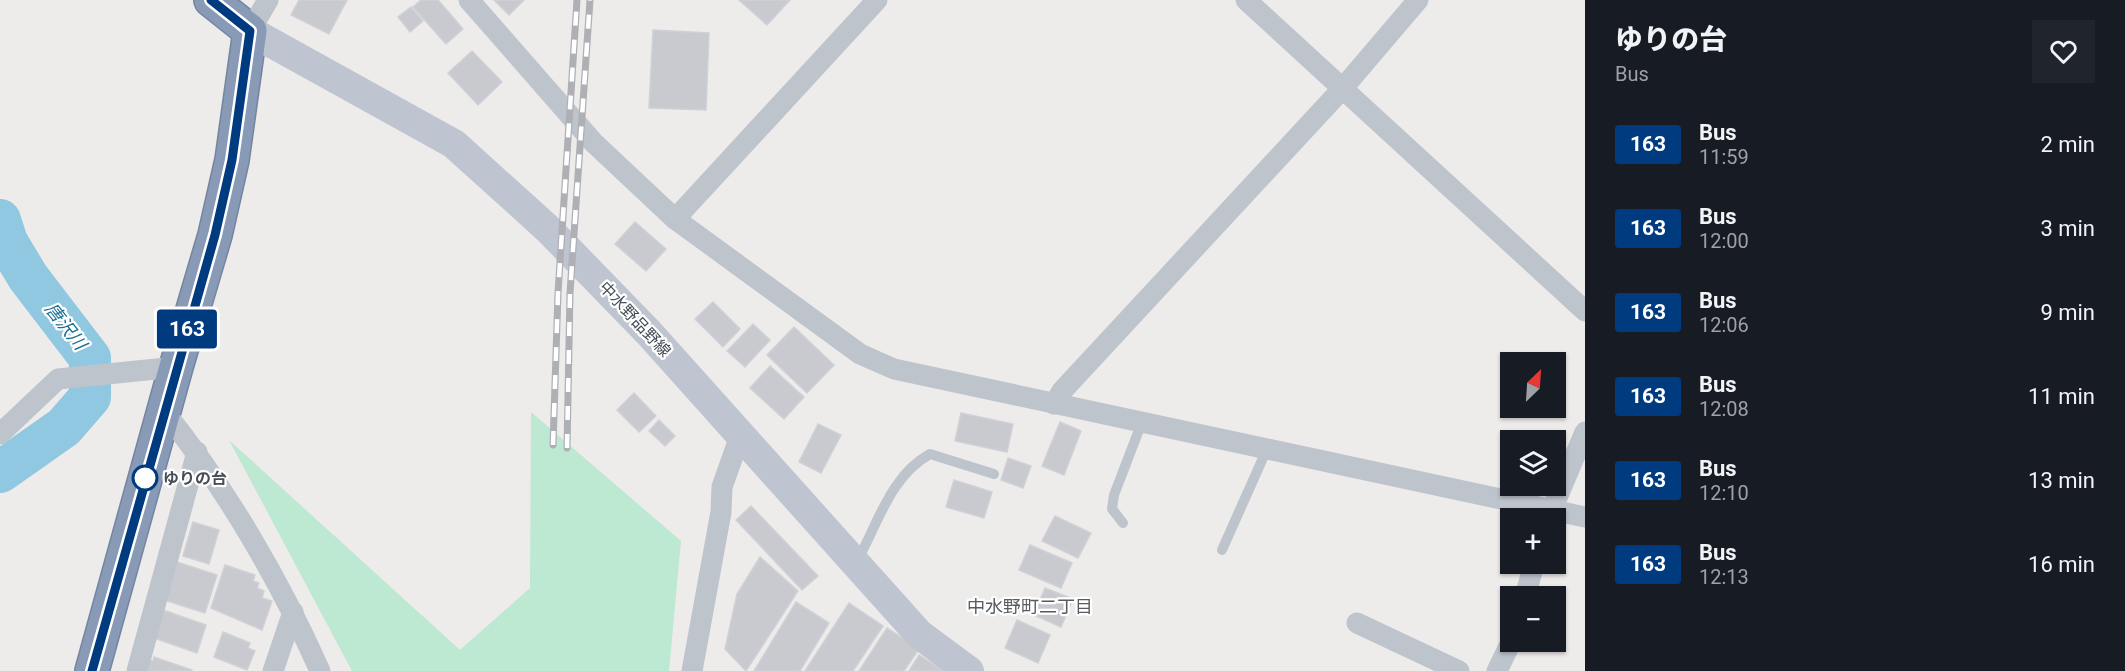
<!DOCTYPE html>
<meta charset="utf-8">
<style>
body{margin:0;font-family:Roboto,"Noto Sans JP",sans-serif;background:#20242c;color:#f1f3f6;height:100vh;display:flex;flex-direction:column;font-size:22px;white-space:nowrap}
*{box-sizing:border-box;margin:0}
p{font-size:20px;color:#9ea1a6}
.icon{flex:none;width:33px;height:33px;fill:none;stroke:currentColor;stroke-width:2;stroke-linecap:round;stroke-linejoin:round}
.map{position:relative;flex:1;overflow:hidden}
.panel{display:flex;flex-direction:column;background:#171b24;width:540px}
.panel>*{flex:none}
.badge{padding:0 12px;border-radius:4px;font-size:21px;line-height:39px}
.needle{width:39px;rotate:25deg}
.buttons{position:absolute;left:1500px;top:352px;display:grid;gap:12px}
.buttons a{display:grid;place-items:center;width:66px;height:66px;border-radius:0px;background:#171b24;box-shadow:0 2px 4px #0004;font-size:30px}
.map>.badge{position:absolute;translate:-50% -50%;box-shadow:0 0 0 3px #fff}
.round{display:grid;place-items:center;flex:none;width:63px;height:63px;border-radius:0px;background:#20242c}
.head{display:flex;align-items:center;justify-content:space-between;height:102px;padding:0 30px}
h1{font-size:28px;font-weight:800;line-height:45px}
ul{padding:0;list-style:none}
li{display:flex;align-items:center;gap:18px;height:84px;padding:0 30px}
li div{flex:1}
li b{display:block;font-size:22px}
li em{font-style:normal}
li .badge{min-width:66px;font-weight:700;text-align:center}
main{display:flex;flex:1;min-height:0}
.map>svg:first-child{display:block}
.green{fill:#bde8d1}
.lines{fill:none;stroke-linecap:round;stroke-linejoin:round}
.river{stroke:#8fc8e0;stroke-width:42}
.building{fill:#c9cad0;stroke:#d0d1d6;stroke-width:1.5}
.highway-casing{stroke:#7385a1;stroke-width:36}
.lane{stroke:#bec4cc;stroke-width:10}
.street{stroke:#bec4cc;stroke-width:21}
.secondary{stroke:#bec5d0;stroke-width:30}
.highway{stroke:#889ab5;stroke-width:33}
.rail-casing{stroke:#aeb0b5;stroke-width:7}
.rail{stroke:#fff;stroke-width:4.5;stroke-dasharray:14;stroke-linecap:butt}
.line-casing{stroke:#fff;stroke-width:14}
.line{stroke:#003b80;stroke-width:9}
.stop-dot{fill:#fff;stroke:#003b80;stroke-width:3}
.labels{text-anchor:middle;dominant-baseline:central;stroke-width:4.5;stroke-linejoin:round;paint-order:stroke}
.street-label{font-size:16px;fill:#464d56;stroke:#fff}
.stop-label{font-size:16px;font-weight:bold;fill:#464d56;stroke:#fff;text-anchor:start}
.water-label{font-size:18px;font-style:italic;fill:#1c7093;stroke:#fff}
.neighbourhood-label{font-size:18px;fill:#595b5f;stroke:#fff}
</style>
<main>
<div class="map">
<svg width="1585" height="671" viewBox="0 0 1585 671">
<rect width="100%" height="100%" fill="#eeebeb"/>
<path class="green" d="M531 412 681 541 669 671H352L229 440 460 650 530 588Z"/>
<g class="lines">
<path class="river" d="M0 220 7 242 28 277 90 358V397L64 427 0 472"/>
</g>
<g class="building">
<path d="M299 0H347L329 34 291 15Z"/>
<path d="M421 0H438L463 29 446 44 413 7Z"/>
<path d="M494 0H524L509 15Z"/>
<path d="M739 0H790L767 25Z"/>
<path d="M411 7 423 21 410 32 398 17Z"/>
<path d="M653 30 709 33 706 110 649 108Z"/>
<path d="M472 51 502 82 478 105 448 73Z"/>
<path d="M635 222 666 249 646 271 615 244Z"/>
<path d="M713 302 740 329 723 347 695 319Z"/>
<path d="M753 324 770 340 745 367 727 351Z"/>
<path d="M794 327 834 365 807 393 767 355Z"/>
<path d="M770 366 804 397 784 419 750 388Z"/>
<path d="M634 393 656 416 639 432 617 410Z"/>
<path d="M961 413 1013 424 1007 452 955 441Z"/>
<path d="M659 420 675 436 665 446 649 431Z"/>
<path d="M1060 422 1081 431 1064 475 1042 466Z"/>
<path d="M818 424 841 435 821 473 799 462Z"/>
<path d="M1008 458 1031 466 1023 488 1001 480Z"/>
<path d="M954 480 992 492 984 518 946 507Z"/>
<path d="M751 506 818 576 802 590 736 520Z"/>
<path d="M1055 516 1091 533 1078 558 1042 541Z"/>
<path d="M193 522 219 530 209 564 183 556Z"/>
<path d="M1030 545 1072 563 1061 588 1019 570Z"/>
<path d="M760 557 798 591 746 671 725 649 737 594Z"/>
<path d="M177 562 217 575 205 613 164 600Z"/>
<path d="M225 565 255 575 253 581 259 583 257 588 264 591 262 598 272 601 262 630 211 608Z"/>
<path d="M1045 588 1073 599 1061 627 1034 615Z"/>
<path d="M796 602 829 623 800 671H754Z"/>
<path d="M849 603 883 626 853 671H805Z"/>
<path d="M163 610 206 625 197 653 154 638Z"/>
<path d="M1017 620 1050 635 1038 663 1005 648Z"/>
<path d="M887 628 919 649 904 671H859Z"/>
<path d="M223 632 250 643 248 648 255 651 247 670 214 657Z"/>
<path d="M919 655 944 671H909Z"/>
<path d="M154 657 192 670 191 671H142L146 658 153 661Z"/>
</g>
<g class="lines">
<g class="highway-casing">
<path id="highway" d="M92 671 176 367 215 235 232 160 250 31 211 0"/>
</g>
<g class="lane">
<path d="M1123 523 1112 509 1114 495 1142 422"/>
<path d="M1222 550 1267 449"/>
<path d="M857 561C878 524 890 476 930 454L994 474"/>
</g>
<g class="street">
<path d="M469 0 594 143 675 219 860 354 894 369 1585 517"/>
<path d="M1246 0 1585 311"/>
<path d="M250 31 268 0"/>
<path d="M675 219 877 0"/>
<path d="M1054 404 1062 391 1343 88 1418 0"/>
<path d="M164 411C226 488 280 581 320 671"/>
<path d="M0 434 58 379 176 367"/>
<path d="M1548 519 1585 432"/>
<path d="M1525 597 1534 564"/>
<path d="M1357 623 1459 671"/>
<path d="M137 671 197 452"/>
<path d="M273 671 293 612"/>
<path d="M692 671 721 512 722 487 740 436"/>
<path d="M1497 671 1511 642"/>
</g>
<path class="secondary" d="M250 31 454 144 548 229 649 333 919 634 969 671"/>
<use href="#highway" class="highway"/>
<g class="rail-casing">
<g id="rail">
<path d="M553 445 558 293 577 0"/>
<path d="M567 448 570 293 590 0"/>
</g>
</g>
<use href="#rail" class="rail"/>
</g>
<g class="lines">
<g class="line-casing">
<path id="line" d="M92 671 215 235 232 160 250 31 211 0"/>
</g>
<use href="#line" class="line"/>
</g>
<circle class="stop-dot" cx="145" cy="478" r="12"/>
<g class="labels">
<g class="street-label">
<text transform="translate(635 319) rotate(47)">中水野品野線</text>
</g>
<g class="stop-label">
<text x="163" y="478">ゆりの台</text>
</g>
<g class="water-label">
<text transform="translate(66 326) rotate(52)">唐沢川</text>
</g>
<g class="neighbourhood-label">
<text x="1030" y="606">中水野町二丁目</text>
</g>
</g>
</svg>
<div class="buttons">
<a><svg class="needle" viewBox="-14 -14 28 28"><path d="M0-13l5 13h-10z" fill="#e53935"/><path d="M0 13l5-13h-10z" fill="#9ea1a6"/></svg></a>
<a><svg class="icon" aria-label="layers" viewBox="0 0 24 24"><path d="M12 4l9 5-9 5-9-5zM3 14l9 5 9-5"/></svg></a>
<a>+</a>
<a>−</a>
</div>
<b class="badge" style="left:187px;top:329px;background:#003b80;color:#fff">163</b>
</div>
<section class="panel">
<div class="head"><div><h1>ゆりの台</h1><p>Bus</p></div><a class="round"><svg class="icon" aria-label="heart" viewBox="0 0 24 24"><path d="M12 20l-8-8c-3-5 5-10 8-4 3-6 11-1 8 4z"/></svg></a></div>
<ul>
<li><span class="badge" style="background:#003b80;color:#fff">163</span><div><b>Bus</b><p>11:59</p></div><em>2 min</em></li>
<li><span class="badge" style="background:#003b80;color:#fff">163</span><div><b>Bus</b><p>12:00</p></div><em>3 min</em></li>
<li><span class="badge" style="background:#003b80;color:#fff">163</span><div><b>Bus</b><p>12:06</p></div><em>9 min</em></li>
<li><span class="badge" style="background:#003b80;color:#fff">163</span><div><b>Bus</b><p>12:08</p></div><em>11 min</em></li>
<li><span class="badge" style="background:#003b80;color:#fff">163</span><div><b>Bus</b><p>12:10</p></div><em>13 min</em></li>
<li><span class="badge" style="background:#003b80;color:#fff">163</span><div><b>Bus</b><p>12:13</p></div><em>16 min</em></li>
</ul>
</section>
</main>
